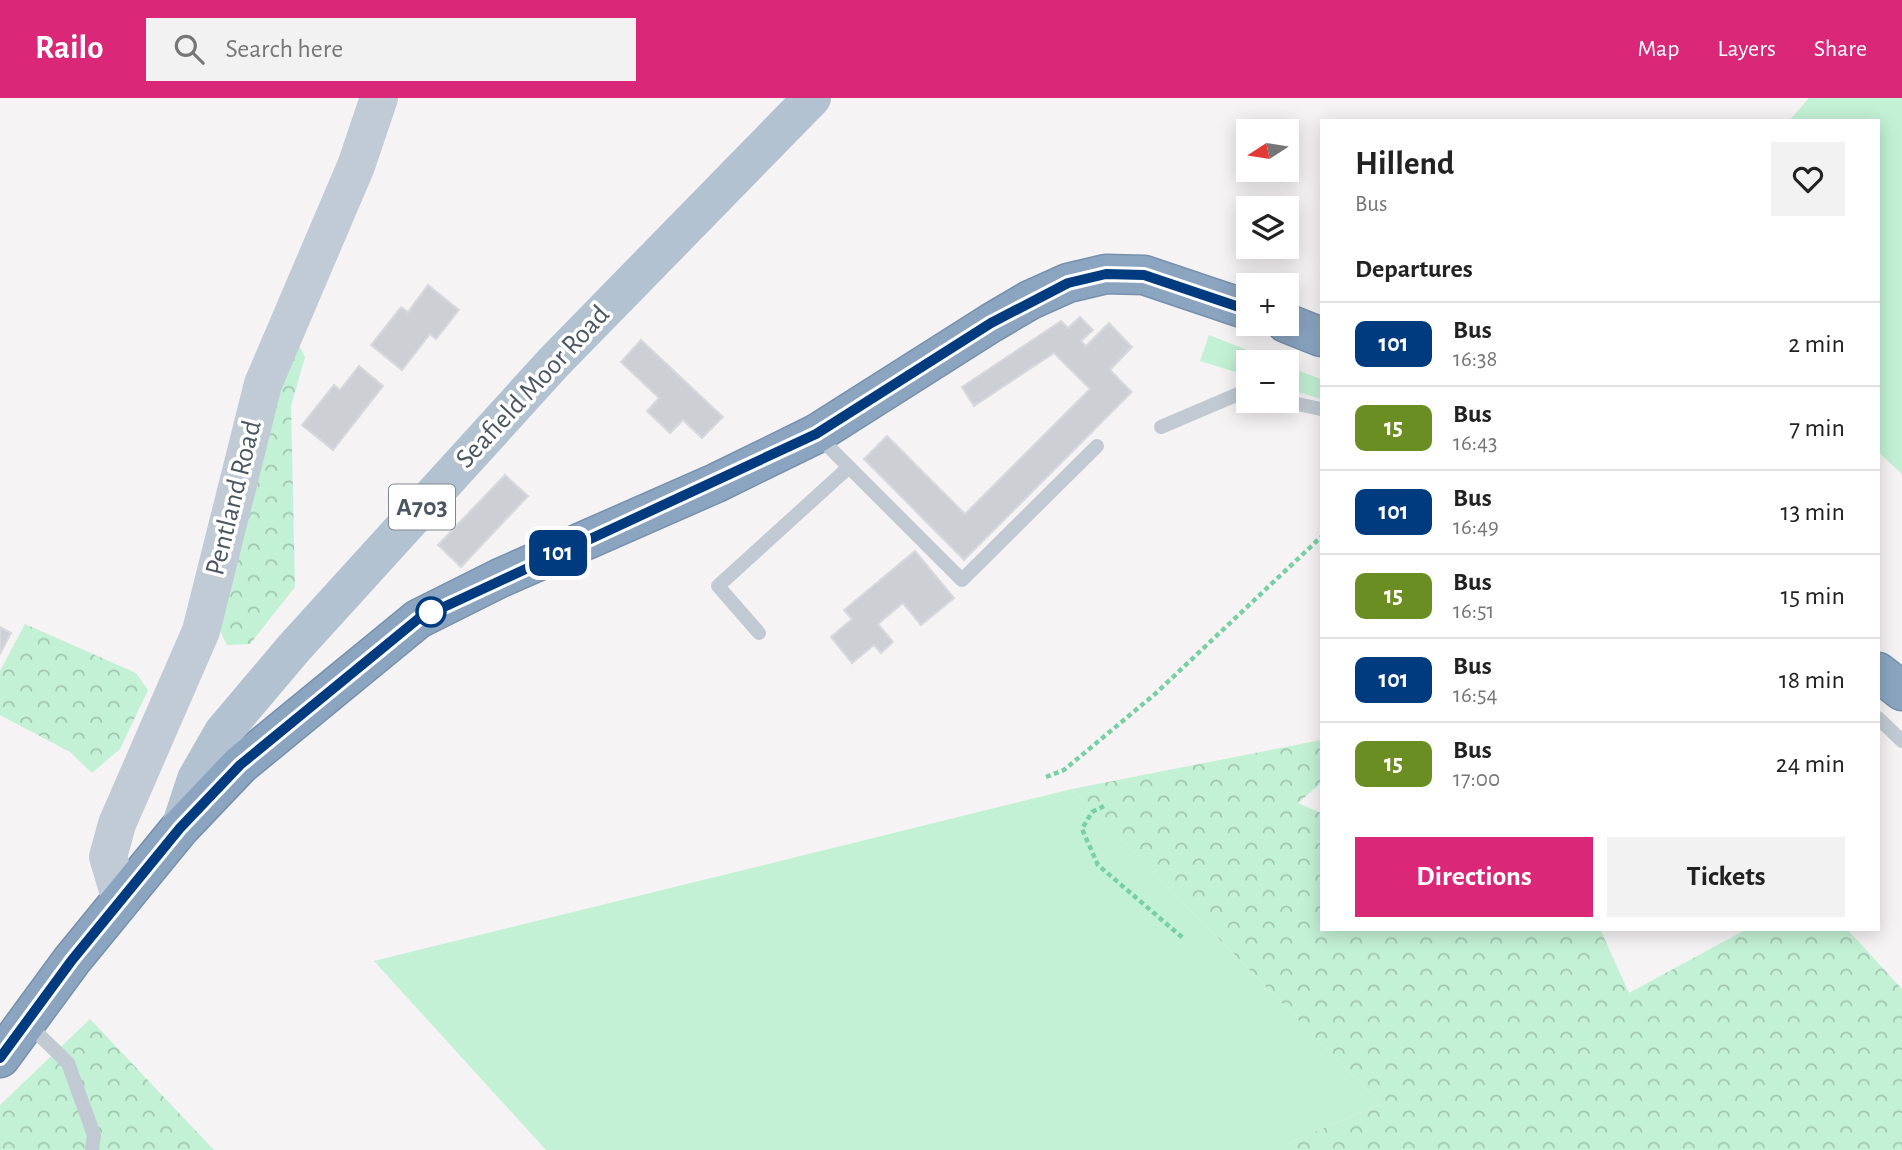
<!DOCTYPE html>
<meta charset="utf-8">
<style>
body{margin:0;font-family:"Alegreya Sans",sans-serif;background:#f2f2f2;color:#222;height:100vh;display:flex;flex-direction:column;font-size:26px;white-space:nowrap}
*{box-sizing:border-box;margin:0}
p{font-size:23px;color:#767676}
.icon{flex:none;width:38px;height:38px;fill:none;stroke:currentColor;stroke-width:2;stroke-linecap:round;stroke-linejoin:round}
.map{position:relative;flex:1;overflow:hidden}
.side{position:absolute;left:1320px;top:21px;width:560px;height:812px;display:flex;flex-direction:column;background:#fff;border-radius:0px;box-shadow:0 4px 18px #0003}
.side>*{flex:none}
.badge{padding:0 14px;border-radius:10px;font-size:24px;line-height:46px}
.needle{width:46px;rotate:258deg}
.fabs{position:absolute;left:1236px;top:21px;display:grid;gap:14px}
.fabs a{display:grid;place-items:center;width:63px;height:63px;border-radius:0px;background:#fff;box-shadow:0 4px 18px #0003;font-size:35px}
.map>.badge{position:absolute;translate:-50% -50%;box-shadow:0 0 0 4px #fff}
h2{padding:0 35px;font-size:26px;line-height:63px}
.round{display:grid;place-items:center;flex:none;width:74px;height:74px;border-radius:0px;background:#f2f2f2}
.summary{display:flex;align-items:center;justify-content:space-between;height:119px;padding:0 35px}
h1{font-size:33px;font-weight:700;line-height:52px}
.cta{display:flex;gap:14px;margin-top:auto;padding:14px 35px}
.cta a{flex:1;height:80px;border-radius:0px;background:#db2777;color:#fff;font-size:28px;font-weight:700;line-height:80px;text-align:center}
.cta a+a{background:#f2f2f2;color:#222}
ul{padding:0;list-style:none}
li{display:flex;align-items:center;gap:21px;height:84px;padding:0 35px;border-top:2px solid #e0e0e0}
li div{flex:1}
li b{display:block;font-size:26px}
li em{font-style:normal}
li .badge{min-width:77px;font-weight:700;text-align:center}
header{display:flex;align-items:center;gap:42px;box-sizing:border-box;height:98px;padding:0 35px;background:#db2777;color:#fff}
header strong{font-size:33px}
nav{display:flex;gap:38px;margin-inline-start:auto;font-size:24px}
.search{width:490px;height:63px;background:#f2f2f2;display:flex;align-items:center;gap:18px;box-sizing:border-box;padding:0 24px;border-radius:0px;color:#767676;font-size:26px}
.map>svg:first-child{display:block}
.grass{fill:#c3f1d5}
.forest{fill:url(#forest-crowns)}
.building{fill:#cdcfd5;stroke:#d7d9de;stroke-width:2}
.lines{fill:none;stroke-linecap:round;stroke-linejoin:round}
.highway-casing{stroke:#7690ad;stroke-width:41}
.path{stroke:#7ad0a6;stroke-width:4.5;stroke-dasharray:5 3.5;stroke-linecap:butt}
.lane{stroke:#c1cad2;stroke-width:14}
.secondary{stroke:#c1cbd6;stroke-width:38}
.primary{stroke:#b3c2d1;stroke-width:38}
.highway{stroke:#8ba5c1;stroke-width:38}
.line-casing{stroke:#fff;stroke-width:16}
.line{stroke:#003b80;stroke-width:10}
.stop-dot{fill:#fff;stroke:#003b80;stroke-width:3.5}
.labels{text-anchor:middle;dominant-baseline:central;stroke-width:7;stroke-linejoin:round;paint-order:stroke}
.shield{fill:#fff;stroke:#808990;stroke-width:2}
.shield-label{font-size:26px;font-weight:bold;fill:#4a5661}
.street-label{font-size:28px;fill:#4a5661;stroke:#fff}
</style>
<header>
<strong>Railo</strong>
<div class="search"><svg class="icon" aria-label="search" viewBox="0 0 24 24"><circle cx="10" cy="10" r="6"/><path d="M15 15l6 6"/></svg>Search here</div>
<nav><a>Map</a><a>Layers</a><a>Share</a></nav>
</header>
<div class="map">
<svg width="1902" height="1052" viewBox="0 0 1902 1052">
<defs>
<pattern id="forest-crowns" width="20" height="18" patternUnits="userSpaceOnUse" patternTransform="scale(1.75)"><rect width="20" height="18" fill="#c3f1d5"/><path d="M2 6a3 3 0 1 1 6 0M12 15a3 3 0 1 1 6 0" fill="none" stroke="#a0c6b0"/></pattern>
</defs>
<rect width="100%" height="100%" fill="#f5f3f3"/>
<g class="grass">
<path d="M1809 0H1902V376L1878 354V23H1789Z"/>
<path d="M1209 237 1278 264H1248V278L1200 263Z"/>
<path d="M1286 268 1321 281V301L1286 290Z"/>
<path d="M1072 691 1381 1006 1272 1052H546L374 863Z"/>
</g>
<g class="forest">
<path d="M297 243 305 259 291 308 295 489 250 546 227 547 216 524 275 289Z"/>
<path d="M25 526 136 575 148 592 120 651 92 675 70 654 0 617V573Z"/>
<path d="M1321 642V685L1298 705 1321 715V831H1600L1629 895 1747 831H1847L1902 891V1052H1272L1381 1006 1072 691Z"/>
<path d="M90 921 214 1052H0V1007Z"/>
</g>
<g class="building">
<path d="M428 187 459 212 436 241 430 236 402 272 371 247 401 209 408 214Z"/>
<path d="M1080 219 1093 232 1081 243 1086 248 1109 225 1132 249 1110 272 1132 294 964 462 864 361 887 338 965 416 1090 291 1054 255 974 308 962 289 1061 223 1068 230Z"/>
<path d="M641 242 723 319 702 340 683 322 670 335 647 313 659 300 621 264Z"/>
<path d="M359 268 383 288 333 352 302 327 334 287 340 292Z"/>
<path d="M505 377 528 398 461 469 438 447Z"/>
<path d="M915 453 954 500 921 527 903 505 878 526 893 544 881 555 874 547 852 565 831 539 852 521 844 512Z"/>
<path d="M0 529 11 535 0 556Z"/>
</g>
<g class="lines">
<g class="highway-casing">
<g id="highway">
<path d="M1286 225 1321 239"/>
<path d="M1878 574 1902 593"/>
<path d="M0 960 72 862 180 730 240 667 418 521 500 480 716 385 816 336 991 225 1030 202 1068 185 1106 176 1144 177 1248 212"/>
</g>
</g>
<g class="path">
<path d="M1046 679 1064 672 1155 596 1321 439"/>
<path d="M1104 708 1092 714 1082 731 1098 767 1183 840"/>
</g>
<g class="lane">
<path d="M1283 303 1321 311"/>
<path d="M1161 329 1243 294 1248 295"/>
<path d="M818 338 962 482 1097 348"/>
<path d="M759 535 718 488 849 369"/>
<path d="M1878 620 1902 643"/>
<path d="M28 926 68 965 94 1037 92 1052"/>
</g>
<path class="secondary" d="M121 802 108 759 117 726 201 533 263 286 356 68 379 0"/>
<path class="primary" d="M180 730 196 681 223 634 294 550 554 264 812 0"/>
<use href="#highway" class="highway"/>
</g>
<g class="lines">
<g class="line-casing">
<path id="line" d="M0 960 72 862 180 730 240 667 418 521 816 336 991 225 1068 185 1106 176 1144 177 1248 212"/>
</g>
<use href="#line" class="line"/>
</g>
<circle class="stop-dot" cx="431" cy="514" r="14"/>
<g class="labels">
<rect class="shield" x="389" y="386.5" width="66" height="45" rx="5"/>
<g class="shield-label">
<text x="422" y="409">A703</text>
</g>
<g class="street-label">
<text transform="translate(533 289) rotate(-47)">Seafield Moor Road</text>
<text transform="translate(234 400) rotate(-76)">Pentland Road</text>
</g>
</g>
</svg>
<div class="fabs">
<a><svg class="needle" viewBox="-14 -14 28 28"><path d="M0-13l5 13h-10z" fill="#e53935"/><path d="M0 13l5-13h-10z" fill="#767676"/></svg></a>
<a><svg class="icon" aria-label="layers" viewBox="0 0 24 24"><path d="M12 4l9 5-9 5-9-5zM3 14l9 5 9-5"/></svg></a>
<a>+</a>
<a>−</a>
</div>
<b class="badge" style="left:558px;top:455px;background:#003b80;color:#fff">101</b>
<section class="side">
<div class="summary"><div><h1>Hillend</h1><p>Bus</p></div><a class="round"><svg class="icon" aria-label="heart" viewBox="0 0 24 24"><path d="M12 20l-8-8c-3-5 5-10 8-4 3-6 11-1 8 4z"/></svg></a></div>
<h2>Departures</h2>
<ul>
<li><span class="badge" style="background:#003b80;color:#fff">101</span><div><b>Bus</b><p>16:38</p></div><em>2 min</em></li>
<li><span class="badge" style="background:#6b8e23;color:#fff">15</span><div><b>Bus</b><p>16:43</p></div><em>7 min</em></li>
<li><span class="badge" style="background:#003b80;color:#fff">101</span><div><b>Bus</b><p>16:49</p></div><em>13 min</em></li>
<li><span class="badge" style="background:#6b8e23;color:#fff">15</span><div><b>Bus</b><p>16:51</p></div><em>15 min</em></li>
<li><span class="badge" style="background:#003b80;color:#fff">101</span><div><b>Bus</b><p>16:54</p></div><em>18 min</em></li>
<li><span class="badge" style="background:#6b8e23;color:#fff">15</span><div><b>Bus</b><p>17:00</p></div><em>24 min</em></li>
</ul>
<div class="cta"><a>Directions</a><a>Tickets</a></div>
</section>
</div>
